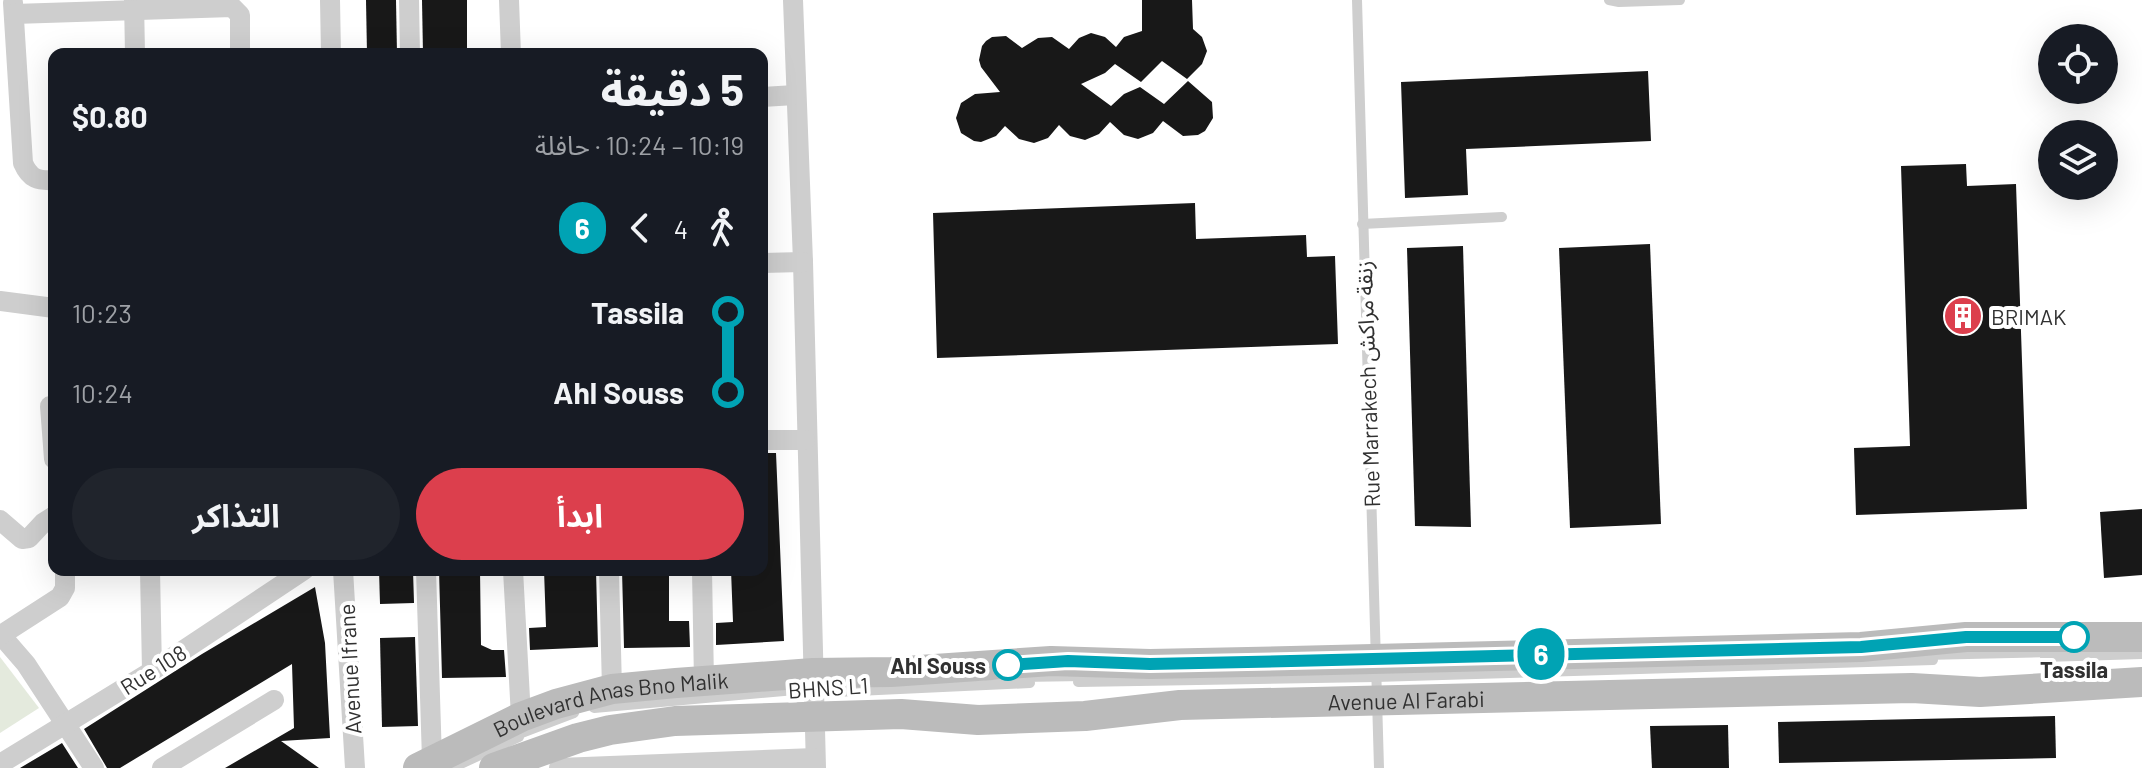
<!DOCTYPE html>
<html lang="ar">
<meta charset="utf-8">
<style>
body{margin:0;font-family:Barlow,"Noto Sans Arabic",sans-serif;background:#20242c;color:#f1f3f6;direction:rtl;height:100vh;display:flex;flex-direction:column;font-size:30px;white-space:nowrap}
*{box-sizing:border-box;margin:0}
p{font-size:26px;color:#9ea1a6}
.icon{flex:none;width:44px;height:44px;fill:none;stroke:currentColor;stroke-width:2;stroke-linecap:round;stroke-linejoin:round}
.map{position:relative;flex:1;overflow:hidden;direction:ltr}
.side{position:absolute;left:48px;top:48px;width:720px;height:528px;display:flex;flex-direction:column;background:#171b24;border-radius:16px;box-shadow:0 8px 32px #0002;direction:rtl}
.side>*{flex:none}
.badge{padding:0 16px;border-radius:26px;font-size:28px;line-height:52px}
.fabs{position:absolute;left:2038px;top:24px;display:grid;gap:16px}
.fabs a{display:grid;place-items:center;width:80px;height:80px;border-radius:50%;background:#171b24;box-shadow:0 8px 32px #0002;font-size:40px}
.map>.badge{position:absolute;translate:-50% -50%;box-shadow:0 0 0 4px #fff}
.legs{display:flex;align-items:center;gap:12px;height:88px;padding:0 24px;font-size:26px}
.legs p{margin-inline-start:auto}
.summary{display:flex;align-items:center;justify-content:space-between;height:136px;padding:0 24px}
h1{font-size:44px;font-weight:700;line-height:60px}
.cta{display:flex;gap:16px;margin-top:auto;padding:16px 24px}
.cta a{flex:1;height:92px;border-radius:48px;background:#dc3f4d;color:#fff;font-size:32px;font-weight:700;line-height:92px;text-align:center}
.cta a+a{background:#20242c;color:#f1f3f6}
ul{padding:0 24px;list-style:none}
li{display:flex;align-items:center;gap:28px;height:80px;font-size:30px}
li i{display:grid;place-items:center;width:12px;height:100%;margin:0 10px;background:currentColor}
li i::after{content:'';width:20px;height:20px;margin:-10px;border:6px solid;border-radius:50%;background:#171b24}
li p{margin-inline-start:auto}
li:first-child i{background:linear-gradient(#0000 50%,currentColor 0)}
li:last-child i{background:linear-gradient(currentColor 50%,#0000 0)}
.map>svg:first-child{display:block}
.green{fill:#e4eadd}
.building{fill:#181818}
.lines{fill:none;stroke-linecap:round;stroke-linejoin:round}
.lane{stroke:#cecece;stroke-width:10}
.street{stroke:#cecece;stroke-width:20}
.secondary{stroke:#bbb;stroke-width:30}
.line-1-casing{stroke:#fff;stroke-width:18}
.line-1{stroke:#00a3b4;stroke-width:12}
.stop-1-dot{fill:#fff;stroke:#00a3b4;stroke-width:4}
.labels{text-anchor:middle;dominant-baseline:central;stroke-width:8;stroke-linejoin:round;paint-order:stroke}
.poi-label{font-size:22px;fill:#313131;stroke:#fff;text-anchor:start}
.street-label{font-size:22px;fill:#313131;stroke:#fff}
.stop-label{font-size:22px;font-weight:bold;fill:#313131;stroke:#fff;text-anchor:end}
</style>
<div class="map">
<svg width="2142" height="768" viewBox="0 0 2142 768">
<rect width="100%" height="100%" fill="#fff"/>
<path class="green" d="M0 657 39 708 0 733Z"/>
<g class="building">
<path d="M366 0H396L397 54H367Z"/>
<path d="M422 0H467V54H423Z"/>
<path d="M1142 0H1192L1193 29 1202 37 1207 51 1202 64 1187 79 1162 61 1141 82 1115 64 1105 73 1081 84 1111 106 1124 94 1140 87 1164 104 1188 81 1212 102 1213 118 1205 131 1198 135 1183 136 1163 121 1153 133 1138 139 1124 135 1110 122 1099 134 1085 140 1070 136 1059 125 1048 138 1034 143 1019 139 1005 126 996 136 981 142 974 141 961 133 956 118 961 103 975 94 1000 92 981 67 979 60 982 46 986 41 992 37 1006 36 1022 48 1038 38 1052 37 1069 49 1079 38 1091 33 1105 37 1116 47 1124 37 1142 31Z"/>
<path d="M1648 71 1651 141 1466 149 1468 195 1405 198 1401 82Z"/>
<path d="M1966 164 1967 186 2016 184 2027 509 1856 515 1854 448 1910 446 1901 166Z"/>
<path d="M1195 203 1196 239 1306 235 1307 257 1335 256 1338 344 937 358 933 213Z"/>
<path d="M1650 244 1661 524 1570 528 1559 248Z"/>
<path d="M1463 246 1471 527 1415 526 1407 248Z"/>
<path d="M762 453H776L784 641 716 645V623L733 622 731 570H762Z"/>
<path d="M2142 509V575L2104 578 2100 512Z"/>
<path d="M379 570H413L414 603 380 604Z"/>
<path d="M439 570H480L481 645 492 650H504L506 677 442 678Z"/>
<path d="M544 570H596L598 647 530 650 529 628 546 627Z"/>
<path d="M622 570H669V621H689L690 647 624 648Z"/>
<path d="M315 587 325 643 330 738 281 741 319 768H225L294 728 292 664 120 768H107L84 729 202 654Z"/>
<path d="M415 637 418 726 382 727 380 638Z"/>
<path d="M2055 716 2056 758 1779 763 1778 722Z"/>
<path d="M1728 725 1729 768H1652L1650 726Z"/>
<path d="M62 743 78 768H20L47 752Z"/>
</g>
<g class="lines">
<g class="lane">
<path d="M1357 0 1379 768"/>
<path d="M1609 0 1619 2 1680 0"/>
<path d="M1362 224 1502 217"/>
<path d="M1924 655 2052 652"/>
<path d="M2045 657 2142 654"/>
<path d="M1020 677 1084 676"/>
<path d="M1078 682 1376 677 1933 660"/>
<path d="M814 693 1030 683"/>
<path d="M594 708 817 688"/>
<path d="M511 737 574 713"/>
<path d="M452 768 519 737"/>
</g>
<g class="street">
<path d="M134 0 135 54"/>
<path d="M330 0 331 54"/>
<path d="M409 0 410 54"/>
<path d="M509 0 511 54"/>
<path d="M793 0 803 262 816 768"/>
<path d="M13 3 23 163C30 179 38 181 54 180"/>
<path d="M14 14 232 7 240 15V54"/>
<path d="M762 97 795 95"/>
<path d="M762 263 803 262"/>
<path d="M0 301 54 308"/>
<path d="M50 406 54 459"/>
<path d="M762 440H805"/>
<path d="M0 520 22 539 29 538 43 523 54 516"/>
<path d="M150 570 152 671"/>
<path d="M343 570 355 768"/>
<path d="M426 570 432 760"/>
<path d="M513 570 521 717"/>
<path d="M609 570 612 689"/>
<path d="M702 570 704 682"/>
<path d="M0 634 26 664 94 768"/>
<path d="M1 635 60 597 65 588V570"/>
<path d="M0 764 152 671 304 570"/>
<path d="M162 768 274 700"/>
<path d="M559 768 815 758"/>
</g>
<g class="secondary">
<path id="s1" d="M418 768 521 717 556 704 612 689 676 683 813 673 891 672 1051 661 1150 664 1291 661 1861 647 1966 637H2142"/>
<path id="s2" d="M494 768 578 738 610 730 675 721 901 714 978 720 1085 716 1180 705 1912 688 1980 692 2142 682"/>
</g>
</g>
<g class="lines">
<g class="line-1-casing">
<path id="line-1" d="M1008 665 1068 661 1150 664 1291 661 1861 647 1966 637H2074"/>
</g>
<use href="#line-1" class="line-1"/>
</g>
<defs>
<g id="building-disc" transform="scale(2)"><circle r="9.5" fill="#dc3f4d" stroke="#fff"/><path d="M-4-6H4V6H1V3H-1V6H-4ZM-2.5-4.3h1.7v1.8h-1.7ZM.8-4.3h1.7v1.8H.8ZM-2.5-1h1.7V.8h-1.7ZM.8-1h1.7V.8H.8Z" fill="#fff"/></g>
</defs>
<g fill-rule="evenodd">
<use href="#building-disc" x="1963" y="316"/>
</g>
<g class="stop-1-dot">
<circle cx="2074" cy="637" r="14"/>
<circle cx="1008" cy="665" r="14"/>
</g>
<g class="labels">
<g class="poi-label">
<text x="1991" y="316">BRIMAK</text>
</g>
<g class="street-label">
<text transform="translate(1367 384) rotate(-92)">Rue Marrakech زنقة مراكش</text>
<text transform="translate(153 669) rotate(-32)">Rue 108</text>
<text transform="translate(349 669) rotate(-93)">Avenue Ifrane</text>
<text transform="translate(828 687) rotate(-4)">BHNS L1</text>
<text stroke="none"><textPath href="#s2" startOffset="920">Avenue Al Farabi</textPath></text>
<text stroke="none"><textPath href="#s1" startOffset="206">Boulevard Anas Bno Malik</textPath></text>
</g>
<g class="stop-label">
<text x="986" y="665">Ahl Souss</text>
<text x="2074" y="669" text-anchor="middle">Tassila</text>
</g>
</g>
</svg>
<div class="fabs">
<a><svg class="icon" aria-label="locate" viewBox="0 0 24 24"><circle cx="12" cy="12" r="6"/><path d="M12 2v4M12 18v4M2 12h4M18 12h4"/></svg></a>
<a><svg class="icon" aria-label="layers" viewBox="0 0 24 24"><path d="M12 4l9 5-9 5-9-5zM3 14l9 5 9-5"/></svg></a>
</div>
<b class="badge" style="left:1541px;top:654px;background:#00a3b4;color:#fff">6</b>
<section class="side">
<div class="summary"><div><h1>5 دقيقة</h1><p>10:19 – 10:24 · حافلة</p></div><b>$0.80</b></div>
<div class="legs"><svg class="icon" aria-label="walk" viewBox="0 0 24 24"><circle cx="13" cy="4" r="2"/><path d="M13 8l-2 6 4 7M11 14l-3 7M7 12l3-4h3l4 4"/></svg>4<svg class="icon" aria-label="back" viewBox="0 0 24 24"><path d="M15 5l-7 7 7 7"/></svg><b class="badge" style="background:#00a3b4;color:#fff">6</b></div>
<ul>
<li><i style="color:#00a3b4"></i><b>Tassila</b><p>10:23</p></li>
<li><i style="color:#00a3b4"></i><b>Ahl Souss</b><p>10:24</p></li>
</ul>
<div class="cta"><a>ابدأ</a><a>التذاكر</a></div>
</section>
</div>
